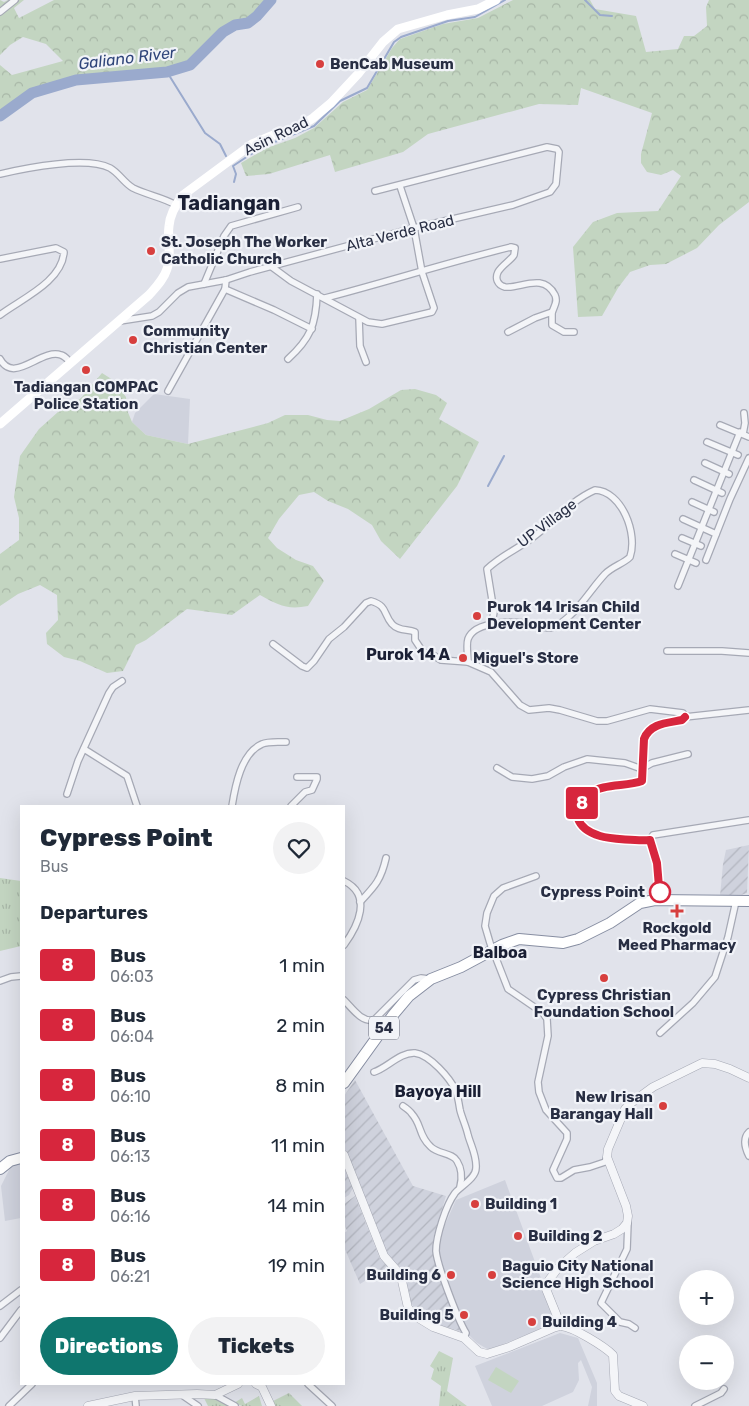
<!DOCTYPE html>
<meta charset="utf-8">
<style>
body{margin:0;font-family:Rubik,sans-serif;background:#f2f2f3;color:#1f2937;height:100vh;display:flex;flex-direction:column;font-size:19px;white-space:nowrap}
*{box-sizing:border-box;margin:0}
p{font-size:16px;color:#747a83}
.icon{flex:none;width:28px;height:28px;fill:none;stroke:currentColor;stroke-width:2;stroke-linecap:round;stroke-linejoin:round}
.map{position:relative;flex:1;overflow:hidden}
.details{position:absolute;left:20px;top:805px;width:325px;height:580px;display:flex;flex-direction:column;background:#fff;border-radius:0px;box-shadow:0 5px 20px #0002}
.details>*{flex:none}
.badge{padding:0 10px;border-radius:4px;font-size:18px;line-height:32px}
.controls{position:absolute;left:679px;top:1270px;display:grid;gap:10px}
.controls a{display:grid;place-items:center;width:55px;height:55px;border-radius:50%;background:#fff;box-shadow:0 5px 20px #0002;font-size:25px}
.map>.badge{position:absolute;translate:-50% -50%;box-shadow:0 0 0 2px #fff}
h2{padding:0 20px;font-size:19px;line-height:45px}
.round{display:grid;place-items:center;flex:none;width:52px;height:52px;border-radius:26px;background:#f2f2f3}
.headline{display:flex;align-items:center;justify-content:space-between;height:85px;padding:0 20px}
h1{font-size:24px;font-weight:800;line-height:38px}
.action{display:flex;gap:10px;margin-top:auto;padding:10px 20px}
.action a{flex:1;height:58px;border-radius:30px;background:#0f766e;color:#fff;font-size:20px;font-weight:800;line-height:58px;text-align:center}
.action a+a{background:#f2f2f3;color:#1f2937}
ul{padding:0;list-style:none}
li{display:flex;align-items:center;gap:15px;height:60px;padding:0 20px}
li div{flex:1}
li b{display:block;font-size:19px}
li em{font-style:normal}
li .badge{min-width:55px;font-weight:700;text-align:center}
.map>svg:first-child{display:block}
.built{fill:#cfd2dd}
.industrial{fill:url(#industrial-furrows)}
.grass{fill:url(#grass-tufts)}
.forest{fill:url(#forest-crowns)}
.pitch{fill:#c3d5c1}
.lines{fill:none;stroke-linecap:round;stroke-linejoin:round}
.stream{stroke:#9aaacd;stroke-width:2}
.river{stroke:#9aaacd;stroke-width:11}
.minor-casing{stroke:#a6a9b5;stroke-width:8}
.tertiary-casing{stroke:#a6a9b5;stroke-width:9}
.trunk-casing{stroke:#878ea2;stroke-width:12}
.minor{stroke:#f4f5f8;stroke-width:5.5}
.tertiary{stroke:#f4f5f8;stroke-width:8}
.secondary{stroke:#fff;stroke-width:9}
.trunk{stroke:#fff;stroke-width:10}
.line-casing{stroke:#fff;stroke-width:11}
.line{stroke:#d7263d;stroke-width:8}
.poi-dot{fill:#d73f3e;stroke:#f1f3f8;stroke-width:2}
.stop-dot{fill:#fff;stroke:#d7263d;stroke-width:2.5}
.labels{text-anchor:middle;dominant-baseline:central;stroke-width:4.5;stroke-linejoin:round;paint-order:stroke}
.shield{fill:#f1f3f8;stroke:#646979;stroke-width:1}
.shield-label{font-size:14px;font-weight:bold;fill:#282e43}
.poi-label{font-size:15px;font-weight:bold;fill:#282e43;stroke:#f1f3f8;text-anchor:start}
.street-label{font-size:15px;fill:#282e43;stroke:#f1f3f8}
.stop-label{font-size:15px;font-weight:bold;fill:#282e43;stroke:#f1f3f8;text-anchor:end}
.water-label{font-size:16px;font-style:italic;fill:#2f457a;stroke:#f1f3f8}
.neighbourhood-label{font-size:16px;font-weight:bold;fill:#1a1f34;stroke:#f1f3f8}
.district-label{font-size:20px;font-weight:bold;fill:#1a1f34;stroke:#f1f3f8}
</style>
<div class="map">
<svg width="749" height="1406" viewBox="0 0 749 1406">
<defs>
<pattern id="industrial-furrows" width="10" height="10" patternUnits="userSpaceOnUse" patternTransform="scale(1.25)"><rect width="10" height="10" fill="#cfd2dd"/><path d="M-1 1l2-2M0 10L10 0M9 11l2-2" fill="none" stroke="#b2b5bf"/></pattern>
<pattern id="grass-tufts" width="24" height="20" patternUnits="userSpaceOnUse" patternTransform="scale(1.25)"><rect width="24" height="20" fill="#c3d5c1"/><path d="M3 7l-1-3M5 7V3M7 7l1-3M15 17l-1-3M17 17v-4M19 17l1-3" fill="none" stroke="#a8b7a7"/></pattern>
<pattern id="forest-crowns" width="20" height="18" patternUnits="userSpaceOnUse" patternTransform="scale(1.25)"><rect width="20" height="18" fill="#c3d5c1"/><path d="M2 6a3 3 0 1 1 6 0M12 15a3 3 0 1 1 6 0" fill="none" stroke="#a8b7a7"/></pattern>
</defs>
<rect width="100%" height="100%" fill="#e1e3eb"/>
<g class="built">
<path d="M154 394 190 399 188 444 146 435 132 422 135 413Z"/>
<path d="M21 1162V1218L5 1221 1 1186 10 1168Z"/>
<path d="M505 1180 557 1322 489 1350 477 1343 467 1333 463 1326 455 1300 440 1264 438 1247 443 1229 456 1200Z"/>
<path d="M560 1333 578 1338 597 1383V1406H588L592 1387 581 1360 578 1363 579 1380 573 1392 542 1406H492L475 1366Z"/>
</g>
<g class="industrial">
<path d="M749 845 747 893 738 896H720L723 864 726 850Z"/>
<path d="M355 1080 413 1186 446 1196 433 1239V1252L436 1264 463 1332 436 1324 416 1311 410 1301 403 1272 397 1264 387 1255 344 1147V1096Z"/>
<path d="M344 1168 353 1188 349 1195 344 1198Z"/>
<path d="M355 1196 380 1259 389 1266 360 1284 344 1247V1233L347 1231 344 1224V1204Z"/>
</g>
<g class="grass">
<path d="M0 878 21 881V946L0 951Z"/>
<path d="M439 1351 453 1358 447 1391 467 1406H439L441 1386 431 1379 434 1369 430 1366Z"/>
<path d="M289 1393 302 1406H273L271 1402Z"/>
<path d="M259 1396 262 1406H242L234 1403 242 1398 245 1404Z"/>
<path d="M204 1398H215L232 1406H208Z"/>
</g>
<g class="forest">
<path d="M0 0 4 2 8 0H24L14 8 19 18 54 0H271L257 16 248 23 235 25 223 32 190 65 167 72 76 80 32 93 0 116V65L12 75 63 61 46 44 23 37 10 45 0 55Z"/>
<path d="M513 0H590L595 9 636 16 646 52 678 49 684 36H694L707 26 706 7 709 0H749V202L719 225 697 248 666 264 650 265 630 272 618 288 602 316 578 317 573 247 593 222 617 213 658 211 681 176 673 170 661 175 647 172 641 163V154L652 113 581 88 578 105 539 104 428 134 403 152 335 172 330 155 269 174 246 176 241 163 267 148 295 138 314 128 343 102 367 90 392 48 400 39 443 24 478 18Z"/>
<path d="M102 373 113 380 120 389 126 397 127 410 132 422 146 435 188 444 268 423 285 415H308L327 420 340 421 369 409 401 390 415 389 436 395 447 403 439 419 479 442 457 486 400 559 381 541 372 525 348 509 328 501 314 492 299 495 279 519 268 538 277 548 296 560 313 566 324 581 308 606C287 610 278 605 260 595L232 615 187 609 146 640 136 645 123 671 107 673 80 661 64 657 47 644 46 633 58 620 57 595 40 585 18 594 0 606V554L19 540V518L14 497 20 456 39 429 58 412 70 407 82 397Z"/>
</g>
<path class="pitch" d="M496 1367 519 1381 511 1393 488 1380Z"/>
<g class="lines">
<g class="stream">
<path d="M585 0 600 15 612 16"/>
<path d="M167 72 205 133 220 144 226 156"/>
<path d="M234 182 236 174 233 166 248 156 265 146 314 126 340 101 367 88 394 42 401 37 448 21 475 17 505 0"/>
<path d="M488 486 504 456"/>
</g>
<path class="river" d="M0 116 32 93 76 80 167 72 190 65 223 32 235 25 248 23 257 16 271 0"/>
<g class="minor-casing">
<g id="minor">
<path d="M0 12 15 0"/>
<path d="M0 174C26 168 86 156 110 168 119 173 124 183 133 188 147 195 162 197 176 205"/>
<path d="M0 259 56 248 64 252C62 282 21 299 0 315"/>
<path d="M272 267 291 281 368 322 382 324 432 312 434 308 422 272 414 228 400 186"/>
<path d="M204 284 224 236 231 226 298 207"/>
<path d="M225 289 274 310 312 329"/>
<path d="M325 298C387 282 449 262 511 247L515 248 514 255C510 261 502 265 498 272 495 278 497 285 505 287 520 289 543 272 555 295 558 302 554 306 552 313 552 316 552 321 552 325L564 332H574"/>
<path d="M359 318 360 346 366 362"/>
<path d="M120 321 152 316 159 312 178 293 188 287 226 280 250 272 414 228 513 205 550 192 556 184 559 152 557 149 547 147 375 191"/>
<path d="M508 332 535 318 552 312"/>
<path d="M0 359C14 385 41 348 61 355 65 356 67 359 70 362"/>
<path d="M288 359C310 339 316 325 317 294"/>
<path d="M168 391 225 289 226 280"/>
<path d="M720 425 749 437"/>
<path d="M743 434 745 423 744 413"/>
<path d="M707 442 738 455"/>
<path d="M705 463 729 474"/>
<path d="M694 480 722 493"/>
<path d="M692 502 714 512"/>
<path d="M683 519 716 534"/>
<path d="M682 538 701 546"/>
<path d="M675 554 696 563"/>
<path d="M706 560 730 499 749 458"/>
<path d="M678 586 740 432"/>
<path d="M492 623 494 612 487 569C502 555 516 550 532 538 554 522 570 501 595 490 622 491 638 534 630 557 623 564 613 566 605 574 589 591 576 616 554 627 548 630 539 625 532 624 516 621 475 620 468 639 466 645 468 655 468 662L491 672 520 705 529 710 549 708 560 710 597 721H607L650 709 683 713 685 717"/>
<path d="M273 644 302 666 307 668 314 661 329 639 344 627 366 603 371 601C388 606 383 614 392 624 398 631 408 629 415 632V640L423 652 433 655 441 660 468 662"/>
<path d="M667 651H722L749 653"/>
<path d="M84 749 127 776 137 806"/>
<path d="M497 768 512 777 532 779 548 776 564 767 587 759 625 763 639 768H643L652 763 688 754"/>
<path d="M67 794 78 761 109 693 113 687 122 681"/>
<path d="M232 806C235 787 241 753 262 744 268 741 279 742 286 742"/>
<path d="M291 806 305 792 312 790 317 779V777H297"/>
<path d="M650 840 653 835 749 820"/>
<path d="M536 876 503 888 494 896 487 913 485 926 490 943 508 989 543 1013 547 1019 548 1036 538 1082 539 1092 546 1110 567 1133V1139L553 1170 557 1178H561L574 1170 590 1167 605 1162 607 1157"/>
<path d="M344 881C373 895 358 926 344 945"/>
<path d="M660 899 657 863 650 840C641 841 610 839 600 836 577 829 568 810 589 794 603 783 626 787 642 781L645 739C650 723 668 723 682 720L685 717 749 710"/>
<path d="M360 902C375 886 381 880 386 858"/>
<path d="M0 981 11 977 21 976"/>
<path d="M344 1000C353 1009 361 1022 374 1020L414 980 421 978 429 979"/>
<path d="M660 1033 693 1003 715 977 728 937 736 901"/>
<path d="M374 1072C387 1068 400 1052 415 1053 430 1055 450 1078 456 1091 458 1097 459 1104 460 1110 462 1118 466 1126 468 1135 471 1146 477 1156 476 1168 476 1178 461 1186 455 1193 446 1205 436 1236 436 1251 437 1265 458 1320 466 1333L464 1338"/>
<path d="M403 1106C406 1108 410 1111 412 1114 422 1125 418 1135 431 1147 438 1154 453 1153 457 1161 462 1169 462 1179 460 1187"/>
<path d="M749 1132C742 1139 745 1148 749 1156"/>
<path d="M628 1222 627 1249 601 1303 620 1322 629 1324 635 1328"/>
<path d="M0 1306 21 1290"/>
<path d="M0 1338 21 1310"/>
<path d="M308 1384 332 1406"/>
<path d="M182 1395 198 1406"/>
<path d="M215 1395 235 1406"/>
<path d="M135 1396 136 1406"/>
<path d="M9 1406 32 1384"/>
<path d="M695 1406 721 1393 724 1389"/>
</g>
</g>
<g class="tertiary-casing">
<g id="tertiary">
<path d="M344 1155 384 1256 398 1272 402 1281 408 1308 415 1316 433 1327 464 1338 479 1352 487 1354 509 1347 553 1328C556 1327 559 1326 561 1326 573 1327 604 1346 613 1355L615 1391 619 1396 643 1406"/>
<path d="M561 1326 546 1289 549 1280 558 1268 575 1253 594 1241 614 1234 622 1229 627 1223 628 1216 626 1206 607 1157 608 1149 625 1109 631 1103 653 1087 702 1063 715 1064 730 1069 749 1078"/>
<path d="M256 1384 262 1387 271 1406"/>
<path d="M88 1406 135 1396 197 1394 215 1395 238 1384"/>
</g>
</g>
<g class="trunk-casing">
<g id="trunk">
<path d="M344 1083 393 1015 409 996 431 979 461 967 502 945 519 939 563 943 578 939 610 923 640 903 655 900 749 901"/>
<path d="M0 1169 10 1161 21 1158"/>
</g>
</g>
<use href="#minor" class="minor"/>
<use href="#tertiary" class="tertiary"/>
<path class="secondary" d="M0 424 149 295C156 287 164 279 167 269 172 256 167 241 169 226 170 214 176 204 183 195L252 144 276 134 298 128 313 118 331 103 358 74 383 42 398 29 447 15 478 9 496 0"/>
<use href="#trunk" class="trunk"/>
</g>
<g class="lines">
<g class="line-casing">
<path id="line" d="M660 899 657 863 650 840C641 841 609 839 600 836 577 829 568 811 589 794 603 783 626 787 642 781L644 739C650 723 668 723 682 720L685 717"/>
</g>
<use href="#line" class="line"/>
</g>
<g class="poi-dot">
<circle cx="320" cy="64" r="5"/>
<circle cx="151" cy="251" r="5"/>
<circle cx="133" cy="340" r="5"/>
<circle cx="86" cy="370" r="5"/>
<circle cx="477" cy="616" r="5"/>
<circle cx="463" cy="658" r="5"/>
<path d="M674.5 903.5h5v5h5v5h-5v5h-5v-5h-5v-5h5z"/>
<circle cx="604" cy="978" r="5"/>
<circle cx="663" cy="1106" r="5"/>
<circle cx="475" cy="1204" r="5"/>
<circle cx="518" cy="1236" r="5"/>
<circle cx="451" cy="1275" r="5"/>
<circle cx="492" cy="1275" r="5"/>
<circle cx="464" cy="1315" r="5"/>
<circle cx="532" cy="1322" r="5"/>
</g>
<circle class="stop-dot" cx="660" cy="892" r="10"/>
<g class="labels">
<rect class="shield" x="369" y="1016.5" width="30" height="23" rx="4"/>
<g class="shield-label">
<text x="384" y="1028">54</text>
</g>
<g class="poi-label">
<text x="330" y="64">BenCab Museum</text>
<text x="161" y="242">St. Joseph The Worker<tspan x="161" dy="17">Catholic Church</tspan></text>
<text x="143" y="331">Community<tspan x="143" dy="17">Christian Center</tspan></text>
<text x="86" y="387" text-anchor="middle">Tadiangan COMPAC<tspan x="86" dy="17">Police Station</tspan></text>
<text x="487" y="607">Purok 14 Irisan Child<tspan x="487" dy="17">Development Center</tspan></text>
<text x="473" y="658">Miguel's Store</text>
<text x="677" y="928" text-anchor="middle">Rockgold<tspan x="677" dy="17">Meed Pharmacy</tspan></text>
<text x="604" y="995" text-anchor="middle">Cypress Christian<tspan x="604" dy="17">Foundation School</tspan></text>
<text x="653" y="1097" text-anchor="end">New Irisan<tspan x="653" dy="17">Barangay Hall</tspan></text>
<text x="485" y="1204">Building 1</text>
<text x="528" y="1236">Building 2</text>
<text x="502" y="1266">Baguio City National<tspan x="502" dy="17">Science High School</tspan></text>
<text x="441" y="1275" text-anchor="end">Building 6</text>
<text x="454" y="1315" text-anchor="end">Building 5</text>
<text x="542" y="1322">Building 4</text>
</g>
<g class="street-label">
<text transform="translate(276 136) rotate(-26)">Asin Road</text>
<text transform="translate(400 233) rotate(-14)">Alta Verde Road</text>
<text transform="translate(547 523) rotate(-37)">UP Village</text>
</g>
<g class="stop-label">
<text x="645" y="892">Cypress Point</text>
</g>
<g class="water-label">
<text transform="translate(127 58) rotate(-7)">Galiano River</text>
</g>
<g class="neighbourhood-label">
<text x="408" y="654">Purok 14 A</text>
<text x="500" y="952">Balboa</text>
<text x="438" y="1091">Bayoya Hill</text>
</g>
<g class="district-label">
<text x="229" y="203">Tadiangan</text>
</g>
</g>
</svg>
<div class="controls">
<a>+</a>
<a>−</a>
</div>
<b class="badge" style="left:582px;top:803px;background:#d7263d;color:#fff">8</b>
<section class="details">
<div class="headline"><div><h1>Cypress Point</h1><p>Bus</p></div><a class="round"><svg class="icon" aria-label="heart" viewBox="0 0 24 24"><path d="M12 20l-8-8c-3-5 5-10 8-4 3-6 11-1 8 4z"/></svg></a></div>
<h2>Departures</h2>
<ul>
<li><span class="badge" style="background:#d7263d;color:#fff">8</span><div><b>Bus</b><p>06:03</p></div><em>1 min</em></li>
<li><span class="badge" style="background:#d7263d;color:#fff">8</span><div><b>Bus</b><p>06:04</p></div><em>2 min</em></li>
<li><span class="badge" style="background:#d7263d;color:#fff">8</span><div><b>Bus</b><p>06:10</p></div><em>8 min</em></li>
<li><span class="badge" style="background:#d7263d;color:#fff">8</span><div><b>Bus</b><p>06:13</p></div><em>11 min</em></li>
<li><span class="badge" style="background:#d7263d;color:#fff">8</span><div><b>Bus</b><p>06:16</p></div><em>14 min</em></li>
<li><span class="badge" style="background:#d7263d;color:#fff">8</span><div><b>Bus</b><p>06:21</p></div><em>19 min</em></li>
</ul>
<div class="action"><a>Directions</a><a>Tickets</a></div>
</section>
</div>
